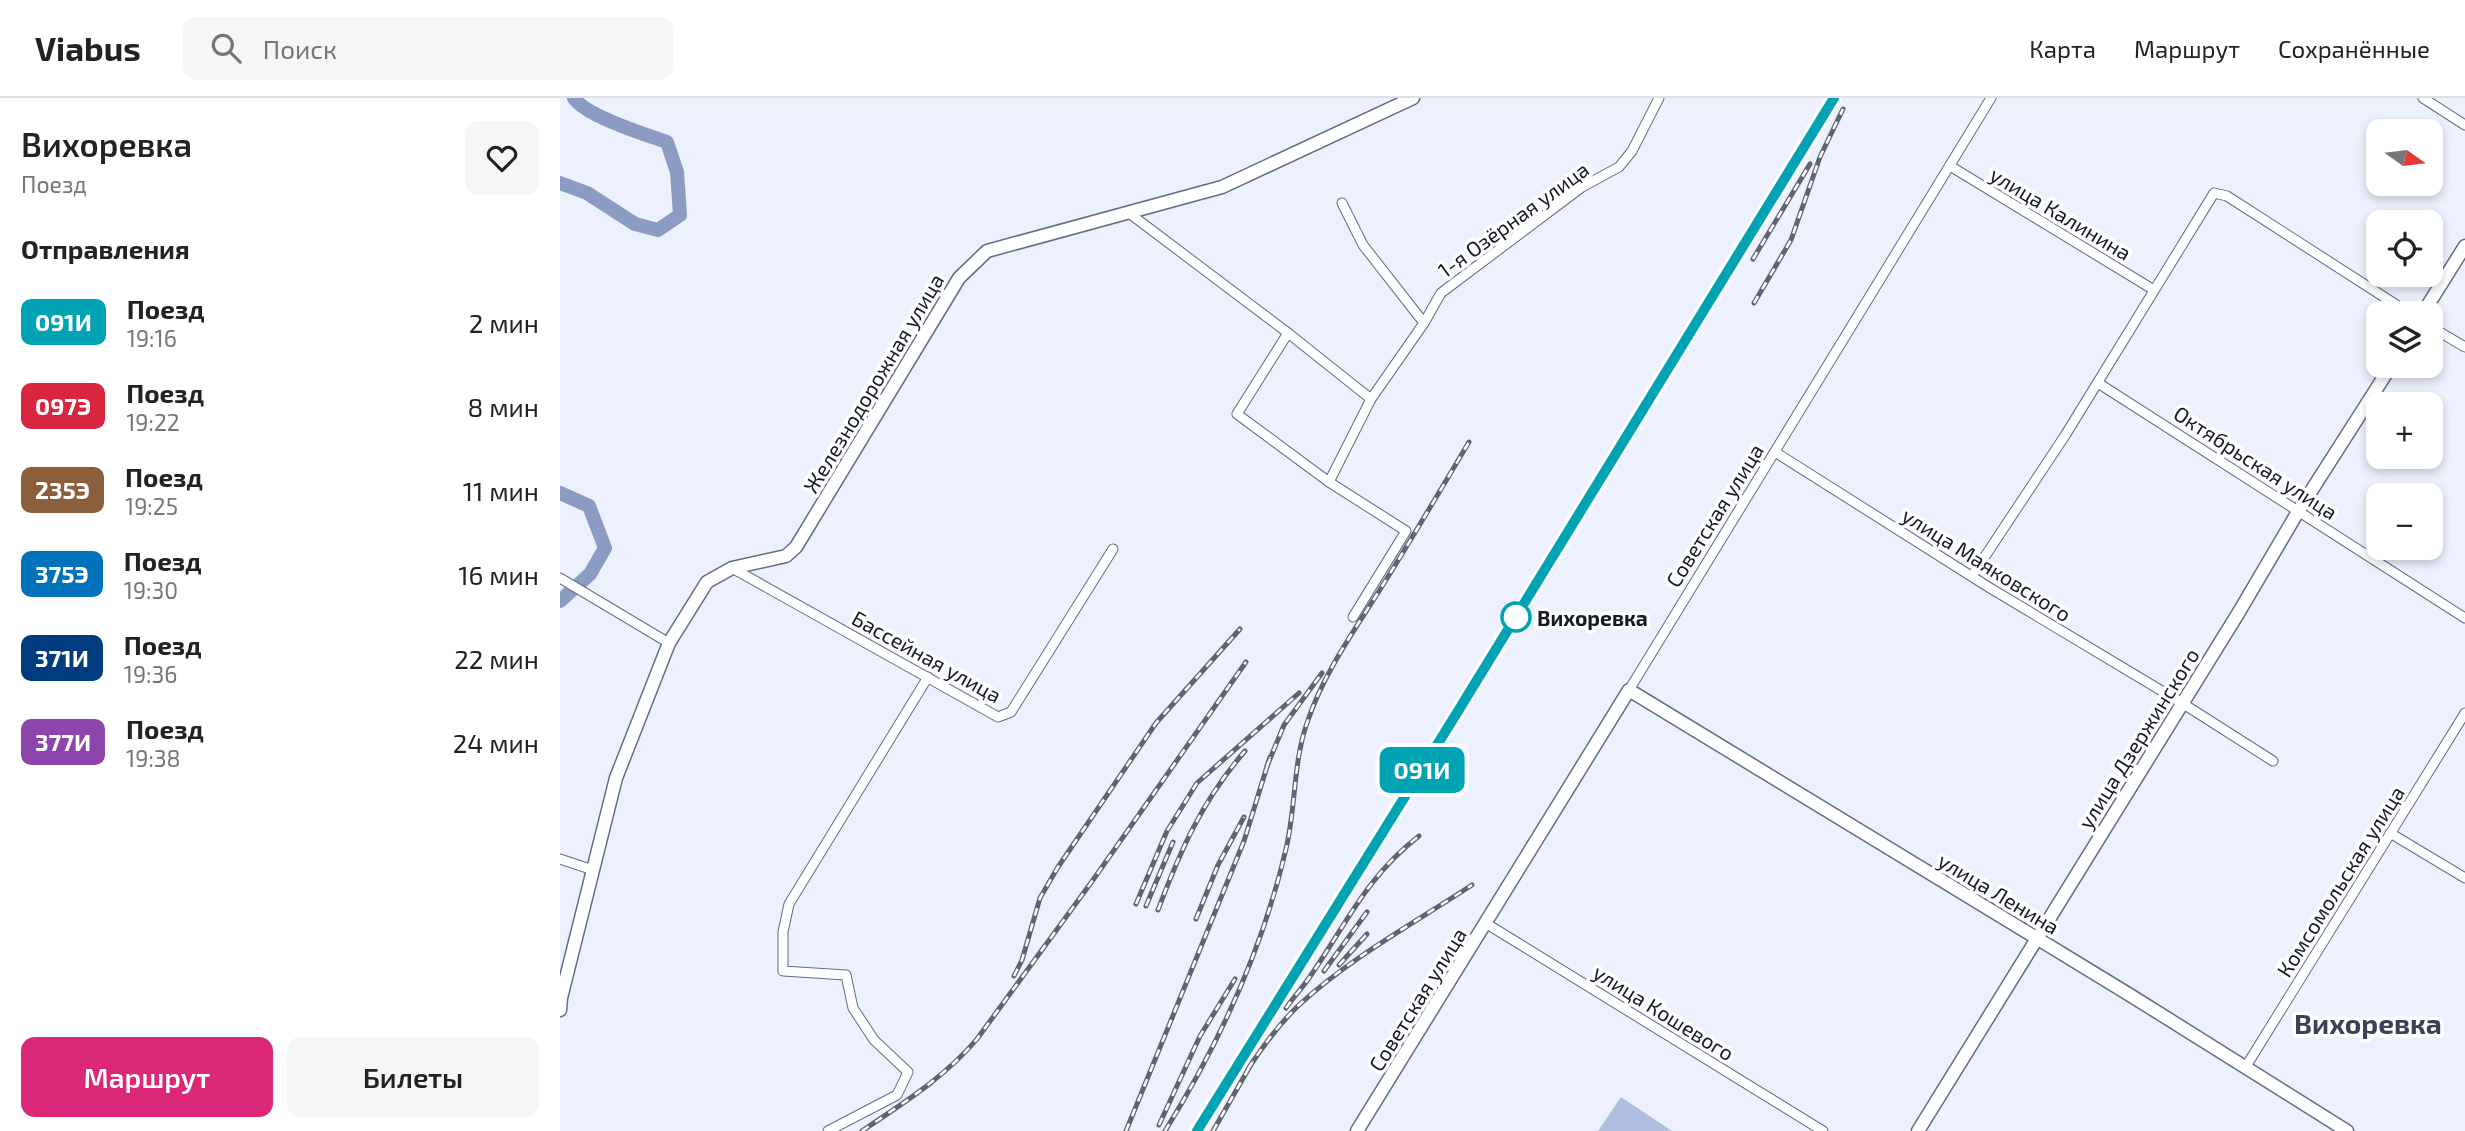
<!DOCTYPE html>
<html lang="ru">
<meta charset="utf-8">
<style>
body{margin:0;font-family:"Exo 2",sans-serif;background:#f6f6f6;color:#222;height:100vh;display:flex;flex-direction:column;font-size:26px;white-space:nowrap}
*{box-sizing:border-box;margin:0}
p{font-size:23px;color:#767676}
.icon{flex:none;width:38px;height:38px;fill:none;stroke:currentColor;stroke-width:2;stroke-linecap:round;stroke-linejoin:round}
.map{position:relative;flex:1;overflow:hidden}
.side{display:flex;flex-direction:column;background:#fff;width:560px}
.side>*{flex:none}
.badge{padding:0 14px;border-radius:10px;font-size:24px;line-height:46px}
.needle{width:46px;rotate:104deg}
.controls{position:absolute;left:1806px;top:21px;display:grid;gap:14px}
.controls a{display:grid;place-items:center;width:77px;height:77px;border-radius:14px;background:#fff;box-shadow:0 4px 10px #0003;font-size:35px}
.map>.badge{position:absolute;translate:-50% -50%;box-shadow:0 0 0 4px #fff}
h2{padding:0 21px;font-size:26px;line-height:63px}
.round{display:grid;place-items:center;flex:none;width:74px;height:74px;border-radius:14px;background:#f6f6f6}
.head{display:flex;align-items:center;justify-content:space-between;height:119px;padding:0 21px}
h1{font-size:33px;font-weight:600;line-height:52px}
.cta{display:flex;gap:14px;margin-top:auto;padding:14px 21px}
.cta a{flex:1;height:80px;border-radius:14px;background:#db2777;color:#fff;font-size:28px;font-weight:600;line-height:80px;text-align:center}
.cta a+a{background:#f6f6f6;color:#222}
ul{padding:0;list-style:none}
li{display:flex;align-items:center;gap:21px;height:84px;padding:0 21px}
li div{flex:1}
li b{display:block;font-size:26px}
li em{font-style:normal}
li .badge{min-width:77px;font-weight:700;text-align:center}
header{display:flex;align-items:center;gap:42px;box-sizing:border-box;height:98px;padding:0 35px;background:#fff;border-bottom:2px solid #e0e0e0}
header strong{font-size:33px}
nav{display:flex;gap:38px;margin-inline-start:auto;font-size:24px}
.search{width:490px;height:63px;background:#f6f6f6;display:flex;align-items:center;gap:18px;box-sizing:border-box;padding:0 24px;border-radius:14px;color:#767676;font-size:26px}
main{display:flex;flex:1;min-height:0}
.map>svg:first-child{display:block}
.green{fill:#b0bfe0}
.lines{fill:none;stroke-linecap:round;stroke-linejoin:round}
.river{stroke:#8b9cc2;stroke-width:14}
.street-casing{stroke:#616c86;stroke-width:11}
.secondary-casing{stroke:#616c86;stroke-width:15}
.street{stroke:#fff;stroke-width:9}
.secondary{stroke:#fff;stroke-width:12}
.rail-casing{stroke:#5f646f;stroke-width:5}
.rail{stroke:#fefefe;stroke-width:2.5;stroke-dasharray:8;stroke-linecap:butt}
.line-casing{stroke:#fff;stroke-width:16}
.line{stroke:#00a3b4;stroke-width:10}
.stop-dot{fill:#fff;stroke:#00a3b4;stroke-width:3.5}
.labels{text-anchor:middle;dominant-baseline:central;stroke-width:7;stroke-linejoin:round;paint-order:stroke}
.street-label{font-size:21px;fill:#161a25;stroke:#fefefe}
.stop-label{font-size:21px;font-weight:bold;fill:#161a25;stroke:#fefefe;text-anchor:start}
.district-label{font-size:28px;font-weight:bold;fill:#38435a;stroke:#fefefe}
</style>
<header>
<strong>Viabus</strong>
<div class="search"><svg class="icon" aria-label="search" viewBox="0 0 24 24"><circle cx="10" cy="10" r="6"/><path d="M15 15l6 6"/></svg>Поиск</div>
<nav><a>Карта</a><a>Маршрут</a><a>Сохранённые</a></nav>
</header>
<main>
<section class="side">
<div class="head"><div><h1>Вихоревка</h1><p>Поезд</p></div><a class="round"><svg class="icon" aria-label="heart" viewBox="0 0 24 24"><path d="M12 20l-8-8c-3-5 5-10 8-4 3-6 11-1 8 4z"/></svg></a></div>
<h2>Отправления</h2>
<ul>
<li><span class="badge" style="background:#00a3b4;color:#fff">091И</span><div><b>Поезд</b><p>19:16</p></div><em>2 мин</em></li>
<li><span class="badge" style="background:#d7263d;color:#fff">097Э</span><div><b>Поезд</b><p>19:22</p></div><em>8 мин</em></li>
<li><span class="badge" style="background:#8b5e3c;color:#fff">235Э</span><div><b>Поезд</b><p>19:25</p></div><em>11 мин</em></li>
<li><span class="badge" style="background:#0072bc;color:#fff">375Э</span><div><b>Поезд</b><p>19:30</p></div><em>16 мин</em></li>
<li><span class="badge" style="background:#003b80;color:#fff">371И</span><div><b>Поезд</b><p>19:36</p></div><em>22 мин</em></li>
<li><span class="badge" style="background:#8e44ad;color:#fff">377И</span><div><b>Поезд</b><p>19:38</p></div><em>24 мин</em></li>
</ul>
<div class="cta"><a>Маршрут</a><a>Билеты</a></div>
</section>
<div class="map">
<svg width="1905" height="1033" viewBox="0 0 1905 1033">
<rect width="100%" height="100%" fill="#ecf1fd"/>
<path class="green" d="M1061 999 1112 1033H1038Z"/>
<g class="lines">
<g class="river">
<path d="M0 85 27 95 75 126 98 132 120 117 117 74 107 44C84 36 26 18 14 0"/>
<path d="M0 395 29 408 45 450 30 476 0 503"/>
</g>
<g class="street-casing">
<g id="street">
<path d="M1863 0 1905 27"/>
<path d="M1390 68 1594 192"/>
<path d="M782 105 803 147 864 225"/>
<path d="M569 115 728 235 811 301"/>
<path d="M1871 229 1905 249"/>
<path d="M728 235 677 316 769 384 846 433 793 519"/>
<path d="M1538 285 1905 520"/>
<path d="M1215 354 1430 490 1622 605 1713 663"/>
<path d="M769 384 811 301 864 225 881 195 1022 89 1059 69 1072 53 1099 0"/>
<path d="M172 470 438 619 451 614 553 451"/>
<path d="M1412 478 1506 336 1654 95 1667 98 1849 215"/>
<path d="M0 480 109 545"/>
<path d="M1069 592 1431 0"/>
<path d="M1830 735 1905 780"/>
<path d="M0 761 33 772"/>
<path d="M927 826 1263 1033"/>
<path d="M1685 970 1905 615"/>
<path d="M268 1033 337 997 348 974 314 942 293 910 286 877 223 873V834L229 806 368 579"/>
</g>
</g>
<g class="secondary-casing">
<g id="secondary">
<path d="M1863 215 1905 148"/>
<path d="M0 912 1 900 56 680 109 545 147 484 172 470 226 458 236 449 399 180 427 153 662 89 853 0"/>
<path d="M797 1033 1069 592 1570 897 1787 1033"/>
<path d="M1358 1033 1679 514 1739 412 1831 268"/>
</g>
</g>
<use href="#street" class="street"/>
<use href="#secondary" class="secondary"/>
<g class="rail-casing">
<g id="rail">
<path d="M1193 161 1250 66"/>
<path d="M1194 205 1231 142 1260 59 1283 11"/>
<path d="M707 668 724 627 762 575"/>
<path d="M576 806 607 733 637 685 739 595"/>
<path d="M586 808 613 744"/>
<path d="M598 812C621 751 642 703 685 653"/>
<path d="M636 821 658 767 684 719"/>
<path d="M779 867 807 836"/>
<path d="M764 873 807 814"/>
<path d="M454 878 462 862 480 800 498 769 596 625 680 531"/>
<path d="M726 910C733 900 742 890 749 880 786 827 806 779 859 738"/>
<path d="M688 971C703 948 719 926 739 907 790 860 854 825 912 787"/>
<path d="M599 1027 640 938 675 881"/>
<path d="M302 1033C343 1005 384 980 417 941L533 782 686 564"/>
<path d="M566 1033 684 743 710 659"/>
<path d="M605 1033C659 946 703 850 726 751 736 709 733 665 747 625 763 576 794 533 821 490 851 442 880 393 909 344"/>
<path d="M637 1033 896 618 1274 0"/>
<path d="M653 1033 693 963"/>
</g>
</g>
<use href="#rail" class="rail"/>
</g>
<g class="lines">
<g class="line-casing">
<path id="line" d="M637 1033 895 618 1274 0"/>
</g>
<use href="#line" class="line"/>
</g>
<circle class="stop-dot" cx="956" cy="519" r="14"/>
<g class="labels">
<g class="street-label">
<text transform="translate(1501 115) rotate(31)">улица Калинина</text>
<text transform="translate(953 121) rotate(-36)">1-я Озёрная улица</text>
<text transform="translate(313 285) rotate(-59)">Железнодорожная улица</text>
<text transform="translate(1696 364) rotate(33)">Октябрьская улица</text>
<text transform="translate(1154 417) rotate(-58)">Советская улица</text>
<text transform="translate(1427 466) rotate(32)">улица Маяковского</text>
<text transform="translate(367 558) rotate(29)">Бассейная улица</text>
<text transform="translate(1578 640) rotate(-58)">улица Дзержинского</text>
<text transform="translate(1780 783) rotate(-58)">Комсомольская улица</text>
<text transform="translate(1439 795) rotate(31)">улица Ленина</text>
<text transform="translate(857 901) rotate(-58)">Советская улица</text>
<text transform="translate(1104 914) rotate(32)">улица Кошевого</text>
</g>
<g class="stop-label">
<text x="977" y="519">Вихоревка</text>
</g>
<g class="district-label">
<text x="1808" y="925">Вихоревка</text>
</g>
</g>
</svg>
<div class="controls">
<a><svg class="needle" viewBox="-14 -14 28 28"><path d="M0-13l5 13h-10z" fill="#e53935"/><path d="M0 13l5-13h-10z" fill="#767676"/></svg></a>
<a><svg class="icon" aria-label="locate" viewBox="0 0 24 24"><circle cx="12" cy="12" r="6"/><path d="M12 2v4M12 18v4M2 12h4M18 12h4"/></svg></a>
<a><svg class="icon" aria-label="layers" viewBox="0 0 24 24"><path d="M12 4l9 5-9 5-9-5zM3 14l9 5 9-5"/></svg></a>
<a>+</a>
<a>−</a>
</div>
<b class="badge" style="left:862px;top:672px;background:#00a3b4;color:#fff">091И</b>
</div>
</main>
